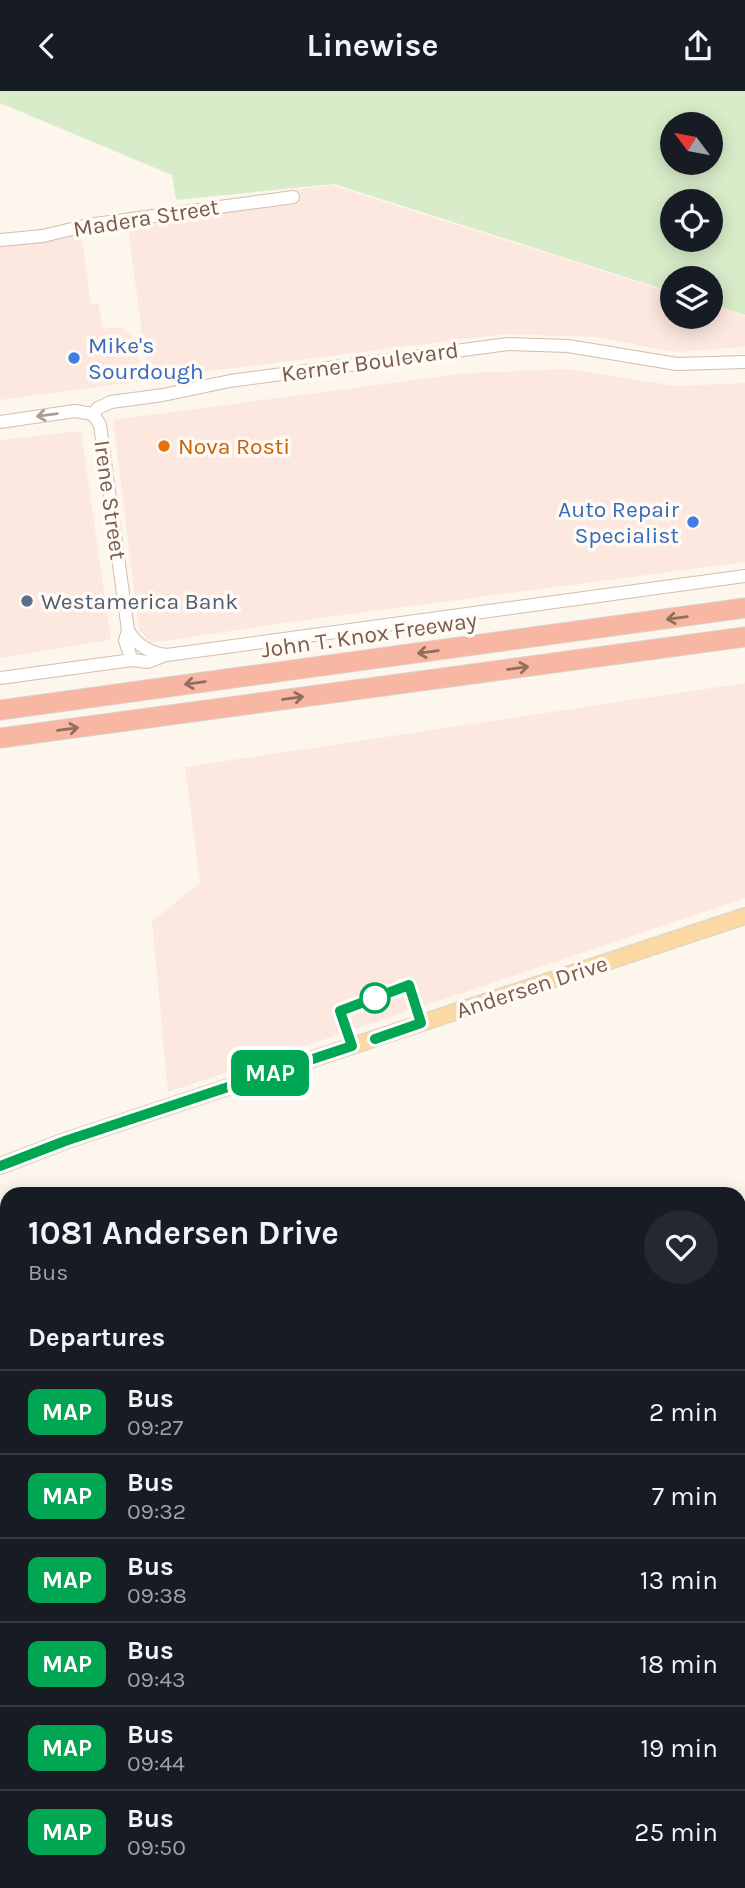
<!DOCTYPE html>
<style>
body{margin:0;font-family:Karla,sans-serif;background:#242831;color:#f1f3f6;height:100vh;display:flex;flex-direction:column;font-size:26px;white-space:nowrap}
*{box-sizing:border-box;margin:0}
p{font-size:23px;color:#9ea1a6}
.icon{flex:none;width:38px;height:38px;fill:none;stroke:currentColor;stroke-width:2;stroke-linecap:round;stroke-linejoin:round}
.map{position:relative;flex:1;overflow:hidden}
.side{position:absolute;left:0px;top:1096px;width:746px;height:702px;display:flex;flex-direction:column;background:#171b24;border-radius:21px 21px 0 0;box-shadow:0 4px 18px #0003}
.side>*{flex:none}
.badge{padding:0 14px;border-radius:10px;font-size:24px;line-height:46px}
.needle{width:46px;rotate:302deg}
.tools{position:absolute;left:660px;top:21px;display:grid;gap:14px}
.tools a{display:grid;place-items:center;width:63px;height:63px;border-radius:50%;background:#171b24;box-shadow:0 4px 18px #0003;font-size:35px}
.map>.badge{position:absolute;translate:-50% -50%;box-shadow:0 0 0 4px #fff}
h2{padding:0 28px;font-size:26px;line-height:63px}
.round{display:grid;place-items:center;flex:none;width:74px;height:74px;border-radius:37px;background:#242831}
.headline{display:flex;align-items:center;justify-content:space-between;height:119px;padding:0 28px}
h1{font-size:33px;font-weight:700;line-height:52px}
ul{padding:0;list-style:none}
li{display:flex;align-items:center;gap:21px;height:84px;padding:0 28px;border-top:2px solid #363941}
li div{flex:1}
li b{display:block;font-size:26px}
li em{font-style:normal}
li .badge{min-width:77px;font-weight:700;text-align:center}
header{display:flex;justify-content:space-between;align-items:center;height:91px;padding:0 28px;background:#171b24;font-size:32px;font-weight:700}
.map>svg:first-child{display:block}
.commercial{fill:#fde8e0}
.green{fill:#d8ecc9;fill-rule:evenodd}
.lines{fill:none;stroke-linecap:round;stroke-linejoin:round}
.minor-casing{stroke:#d1beb0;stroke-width:14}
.major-casing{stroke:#dad1cd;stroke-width:18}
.highway-casing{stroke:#dad1cd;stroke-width:21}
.minor{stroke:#fff;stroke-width:12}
.major{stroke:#fbd9a5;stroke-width:16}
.highway{stroke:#f7b7a3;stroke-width:19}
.rail-casing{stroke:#b9a8c9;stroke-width:6}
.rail{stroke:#fffaf3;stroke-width:3.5;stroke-dasharray:10;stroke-linecap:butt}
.oneway{stroke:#af9d94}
.oneway2{stroke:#936e5e}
.line-casing{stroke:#fff;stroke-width:16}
.line{stroke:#00a651;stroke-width:10}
.shop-dot{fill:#3f7fe0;stroke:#fffaf3;stroke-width:2.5}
.food-dot{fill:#e8710a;stroke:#fffaf3;stroke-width:2.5}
.service-dot{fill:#5c6f8a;stroke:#fffaf3;stroke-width:2.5}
.stop-dot{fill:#fff;stroke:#00a651;stroke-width:3.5}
.labels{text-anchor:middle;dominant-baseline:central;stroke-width:7;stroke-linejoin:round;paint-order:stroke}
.street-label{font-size:23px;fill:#7a5c4d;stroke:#fffaf3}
.shop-label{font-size:23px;fill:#366cbe;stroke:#fffaf3;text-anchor:start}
.food-label{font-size:23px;fill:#c56008;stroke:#fffaf3;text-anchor:start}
.service-label{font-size:23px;fill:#4e5e75;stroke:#fffaf3;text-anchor:start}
</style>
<header><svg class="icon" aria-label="back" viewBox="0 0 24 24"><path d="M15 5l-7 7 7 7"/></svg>Linewise<svg class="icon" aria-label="share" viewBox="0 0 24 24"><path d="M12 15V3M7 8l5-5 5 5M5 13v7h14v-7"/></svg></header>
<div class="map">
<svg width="745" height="1797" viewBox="0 0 745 1797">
<rect width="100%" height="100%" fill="#fdf6ec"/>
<g class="commercial">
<path d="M331 94 672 202V226H710L711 214 745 225V256L676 261 594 246 504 243 148 288 126 121Z"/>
<path d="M81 140 91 214 99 213 102 237H122L135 248 142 290 0 309V152Z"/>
<path d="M568 278 676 295 745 292V471L290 531 151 552 139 539 113 329 467 282Z"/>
<path d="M81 340 111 549 0 567V349Z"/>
<path d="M745 592V807L168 1001 152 830 200 792 185 676Z"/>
</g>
<g class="green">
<path d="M0 0H745V224L711 213 710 187H672V201L334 93 176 109 172 84 0 12ZM710 33V72H672V33ZM710 110V149H672V110Z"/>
<path d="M745 1171V1249L739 1256V1172Z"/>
<path d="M745 1343V1652H739L738 1346Z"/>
<path d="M745 1663V1746L739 1747V1664Z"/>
<path d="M67 1790H606L599 1797H74Z"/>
</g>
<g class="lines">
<g class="minor-casing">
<g id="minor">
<path d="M0 149 43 145 88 134 293 106"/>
<path d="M93 323 98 317 111 311 163 304 230 290 508 253 568 255 677 273 745 271"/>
<path d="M93 323 100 334 128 539 125 550 132 569"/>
<path d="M0 331 75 320 93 323"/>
<path d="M128 539C136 554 150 562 167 564L745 485"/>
<path d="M0 587 132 569 148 571 166 564"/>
<path d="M0 1447 7 1446"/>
<path d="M738 1769 745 1767"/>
<path d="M632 1797 657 1790"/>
</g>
</g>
<g class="major-casing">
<path id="major" d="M0 1075 65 1050 745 825"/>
</g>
<g class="highway-casing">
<g id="highway">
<path d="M0 619 745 517"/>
<path d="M0 647 745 546"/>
<path d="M0 1762 7 1769"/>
<path d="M26 1790 32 1797"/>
</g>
</g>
<use href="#minor" class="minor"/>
<use href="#major" class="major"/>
<use href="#highway" class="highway"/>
<g class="rail-casing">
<path id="rail" d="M0 1609 7 1616"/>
</g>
<use href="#rail" class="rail"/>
</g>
<defs><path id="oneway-shaft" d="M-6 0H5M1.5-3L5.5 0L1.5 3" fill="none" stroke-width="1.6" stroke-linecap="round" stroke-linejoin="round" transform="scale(1.75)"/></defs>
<use class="oneway" href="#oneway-shaft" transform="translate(47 324) rotate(172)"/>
<g class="oneway2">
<use href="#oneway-shaft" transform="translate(677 527) rotate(172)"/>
<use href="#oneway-shaft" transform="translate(428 561) rotate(172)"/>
<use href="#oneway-shaft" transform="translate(518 577) rotate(-8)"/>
<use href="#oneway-shaft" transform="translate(195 592) rotate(172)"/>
<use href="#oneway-shaft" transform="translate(293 607) rotate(-8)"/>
<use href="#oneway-shaft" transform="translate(68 638) rotate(-8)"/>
</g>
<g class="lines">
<g class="line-casing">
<path id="line" d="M0 1075 65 1050 352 955 340 920 409 894 421 932 375 948"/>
</g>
<use href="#line" class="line"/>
</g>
<g class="shop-dot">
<circle cx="74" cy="267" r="7"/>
<circle cx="693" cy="431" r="7"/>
</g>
<circle class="food-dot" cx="164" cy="355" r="7"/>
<circle class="service-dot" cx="27" cy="510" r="7"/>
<circle class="stop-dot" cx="375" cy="907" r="14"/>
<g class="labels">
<g class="street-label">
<text transform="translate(146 127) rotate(-9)">Madera Street</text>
<text transform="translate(370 271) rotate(-8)">Kerner Boulevard</text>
<text transform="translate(110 409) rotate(82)">Irene Street</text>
<text transform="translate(369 544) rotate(-8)">John T. Knox Freeway</text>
<text transform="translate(532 896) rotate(-18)">Andersen Drive</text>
</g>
<g class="shop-label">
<text x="88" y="254">Mike's<tspan x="88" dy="26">Sourdough</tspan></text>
<text x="679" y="418" text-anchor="end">Auto Repair<tspan x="679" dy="26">Specialist</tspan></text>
</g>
<g class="food-label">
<text x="178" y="355">Nova Rosti</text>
</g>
<g class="service-label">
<text x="41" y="510">Westamerica Bank</text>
</g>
</g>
</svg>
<div class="tools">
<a><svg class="needle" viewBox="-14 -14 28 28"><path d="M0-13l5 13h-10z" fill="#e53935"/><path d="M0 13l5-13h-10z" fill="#9ea1a6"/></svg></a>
<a><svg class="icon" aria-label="locate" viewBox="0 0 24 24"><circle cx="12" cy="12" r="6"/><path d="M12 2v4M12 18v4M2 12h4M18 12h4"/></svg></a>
<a><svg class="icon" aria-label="layers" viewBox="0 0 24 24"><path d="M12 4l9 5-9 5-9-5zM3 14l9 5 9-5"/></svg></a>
</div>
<b class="badge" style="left:270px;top:982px;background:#00a651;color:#fff">MAP</b>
<section class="side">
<div class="headline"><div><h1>1081 Andersen Drive</h1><p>Bus</p></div><a class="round"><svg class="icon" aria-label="heart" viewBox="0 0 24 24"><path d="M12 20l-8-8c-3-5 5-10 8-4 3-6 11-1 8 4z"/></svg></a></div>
<h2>Departures</h2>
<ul>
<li><span class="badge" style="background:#00a651;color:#fff">MAP</span><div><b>Bus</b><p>09:27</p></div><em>2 min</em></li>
<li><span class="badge" style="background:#00a651;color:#fff">MAP</span><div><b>Bus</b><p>09:32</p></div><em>7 min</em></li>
<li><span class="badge" style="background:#00a651;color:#fff">MAP</span><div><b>Bus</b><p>09:38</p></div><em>13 min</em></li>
<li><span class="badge" style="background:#00a651;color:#fff">MAP</span><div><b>Bus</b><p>09:43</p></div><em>18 min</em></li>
<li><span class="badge" style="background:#00a651;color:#fff">MAP</span><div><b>Bus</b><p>09:44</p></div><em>19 min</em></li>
<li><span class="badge" style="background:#00a651;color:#fff">MAP</span><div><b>Bus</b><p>09:50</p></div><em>25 min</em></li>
</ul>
</section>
</div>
